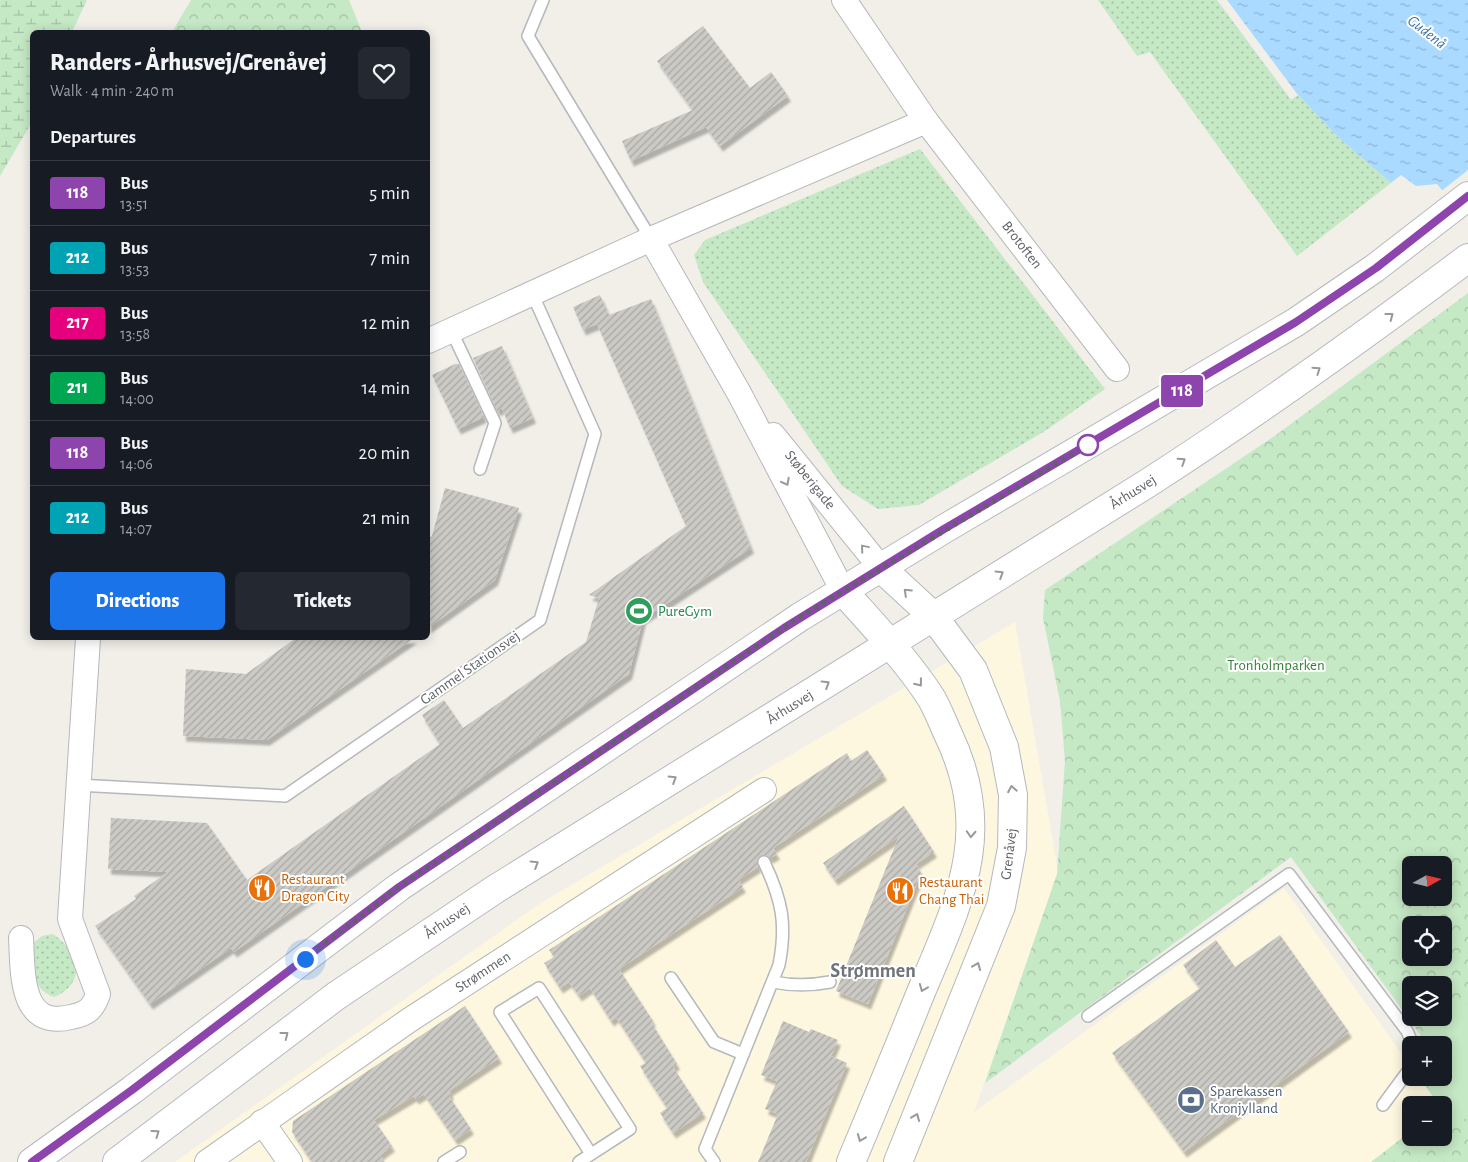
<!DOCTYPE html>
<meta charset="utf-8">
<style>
body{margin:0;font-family:"Alegreya Sans",sans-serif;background:#242831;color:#f1f3f6;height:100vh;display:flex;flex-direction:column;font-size:19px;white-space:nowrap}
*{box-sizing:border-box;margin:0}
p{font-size:16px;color:#9ea1a6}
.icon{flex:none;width:28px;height:28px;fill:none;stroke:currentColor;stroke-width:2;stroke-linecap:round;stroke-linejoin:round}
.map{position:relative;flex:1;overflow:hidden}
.panel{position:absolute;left:30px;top:30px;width:400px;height:610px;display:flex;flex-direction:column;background:#171b24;border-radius:8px;box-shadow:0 2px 12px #0003}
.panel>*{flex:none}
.badge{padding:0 10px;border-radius:4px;font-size:18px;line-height:32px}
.needle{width:32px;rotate:82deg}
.buttons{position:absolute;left:1402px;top:856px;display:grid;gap:10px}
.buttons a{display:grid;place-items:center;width:50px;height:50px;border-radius:8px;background:#171b24;box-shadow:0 2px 12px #0003;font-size:25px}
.you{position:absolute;width:25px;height:25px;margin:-12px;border:4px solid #fff;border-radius:50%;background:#1a73e8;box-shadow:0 0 0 8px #1a73e833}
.map>.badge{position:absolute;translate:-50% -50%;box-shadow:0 0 0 2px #fff}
h2{padding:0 20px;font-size:19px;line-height:45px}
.round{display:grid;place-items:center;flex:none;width:52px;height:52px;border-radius:8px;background:#242831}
.overview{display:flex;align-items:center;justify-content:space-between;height:85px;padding:0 20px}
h1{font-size:24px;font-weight:800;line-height:38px}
.cta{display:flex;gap:10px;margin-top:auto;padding:10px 20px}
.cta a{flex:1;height:58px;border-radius:8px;background:#1a73e8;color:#fff;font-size:20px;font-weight:800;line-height:58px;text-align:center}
.cta a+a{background:#242831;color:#f1f3f6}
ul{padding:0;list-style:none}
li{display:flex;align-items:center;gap:15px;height:65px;padding:0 20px;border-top:1px solid #363941}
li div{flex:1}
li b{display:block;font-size:19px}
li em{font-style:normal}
li .badge{min-width:55px;font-weight:700;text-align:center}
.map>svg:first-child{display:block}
.commercial{fill:#fef7e0}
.grass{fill:url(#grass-dots)}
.wetland{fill:url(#wetland-marsh)}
.park{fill:url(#park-crowns);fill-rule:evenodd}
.pitch{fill:#c5e8c5}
.water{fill:url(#water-ripples)}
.pier{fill:#f1efe8}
.building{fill:url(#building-hatch);filter:url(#shadow)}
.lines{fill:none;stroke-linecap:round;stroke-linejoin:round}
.service-casing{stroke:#b5b8bc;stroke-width:14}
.minor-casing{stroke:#b5b8bc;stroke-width:26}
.tertiary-casing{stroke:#b5b8bc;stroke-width:30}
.secondary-casing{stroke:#b6babf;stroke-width:30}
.service{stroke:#fff;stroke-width:11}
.minor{stroke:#fff;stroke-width:24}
.tertiary{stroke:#fff;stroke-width:28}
.secondary{stroke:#fff;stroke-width:28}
.oneway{stroke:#979a9d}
.line-casing{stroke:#fff;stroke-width:11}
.line{stroke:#8e44ad;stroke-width:8}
.walk{stroke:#5f6368;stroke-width:5;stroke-dasharray:0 9}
.stop-dot{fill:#fff;stroke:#8e44ad;stroke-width:2.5}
.labels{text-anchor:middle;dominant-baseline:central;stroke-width:4;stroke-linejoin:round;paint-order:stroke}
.street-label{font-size:15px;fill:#5f6368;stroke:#fff}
.leisure-label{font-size:15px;fill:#27864d;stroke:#fff;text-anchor:start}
.park-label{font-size:15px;fill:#348238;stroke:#fff}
.food-label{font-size:15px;fill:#c56008;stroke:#fff;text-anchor:start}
.service-label{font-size:15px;fill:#4e5e75;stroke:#fff;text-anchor:start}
.water-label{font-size:16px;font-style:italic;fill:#4174aa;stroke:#fff}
.district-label{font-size:20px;font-weight:bold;fill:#70757a;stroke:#fff}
</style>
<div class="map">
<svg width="1468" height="1162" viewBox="0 0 1468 1162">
<defs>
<pattern id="grass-dots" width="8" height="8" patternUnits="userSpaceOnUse" patternTransform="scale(1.25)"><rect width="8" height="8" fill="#c5e8c5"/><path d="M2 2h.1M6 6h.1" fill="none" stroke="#a3c0a4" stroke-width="1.8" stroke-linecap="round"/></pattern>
<pattern id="wetland-marsh" width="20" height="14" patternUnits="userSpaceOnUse" patternTransform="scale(1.25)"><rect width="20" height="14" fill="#c5e8c5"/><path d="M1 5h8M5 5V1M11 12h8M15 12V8" fill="none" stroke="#a3c0a4"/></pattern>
<pattern id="park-crowns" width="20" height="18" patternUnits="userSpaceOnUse" patternTransform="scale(1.25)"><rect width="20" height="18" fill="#c5e8c5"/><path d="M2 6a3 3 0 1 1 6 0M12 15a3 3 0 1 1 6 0" fill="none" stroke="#a3c0a4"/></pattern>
<pattern id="water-ripples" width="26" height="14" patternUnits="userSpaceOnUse" patternTransform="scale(1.25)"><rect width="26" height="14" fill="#aadaff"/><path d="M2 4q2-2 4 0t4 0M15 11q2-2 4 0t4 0" fill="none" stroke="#8eb4d2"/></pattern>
<pattern id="building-hatch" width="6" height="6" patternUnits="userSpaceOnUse" patternTransform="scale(1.25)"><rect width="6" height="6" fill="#cccac5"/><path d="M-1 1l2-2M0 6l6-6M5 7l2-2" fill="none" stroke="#a9a8a4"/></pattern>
<filter id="shadow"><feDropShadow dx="3" dy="5.5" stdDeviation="1" flood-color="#0004"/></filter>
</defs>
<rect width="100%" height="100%" fill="#f1efe8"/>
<path class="commercial" d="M1015 622 1058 872 974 1112 1284 888 1411 1067V1078H1419L1439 1105H1411V1131L1371 1162H175L536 906Z"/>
<g class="grass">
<path d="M1098 0H1217L1291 99 1298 95 1338 137 1391 183 1297 256 1150 52 1137 56Z"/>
<path d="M920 149 1105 389 1045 431 919 505 878 509 842 486 703 282 694 255 705 240Z"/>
<path d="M53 934C79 952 88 983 54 997 30 988 32 966 33 943L42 936Z"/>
</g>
<path class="wetland" d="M0 0H87L72 32H32V122L0 176Z"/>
<g class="park">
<path d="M191 0H349L362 32H172Z"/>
<path d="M1468 293V1162H1371L1411 1131V1138H1444V1105H1439L1422 1081V1078H1444V1045H1422V1037L1291 857 985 1083 1057 874 1065 761 1060 701 1043 618 1045 590 1276 435ZM1411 865H1444V898H1411ZM1411 925H1444V958H1411ZM1411 985H1444V1018H1411Z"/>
</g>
<path class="pitch" d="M1468 1004V1120C1450 1112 1436 1097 1431 1078H1444V1045H1431C1439 1026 1449 1012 1468 1004Z"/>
<path class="water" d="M1217 0H1468V223L1437 184 1416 186 1401 175 1391 183 1338 137 1298 95 1291 100Z"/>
<g class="pier">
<path d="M1217 0H1227L1298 95 1291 100Z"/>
<path d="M1468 170V226L1440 192Z"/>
</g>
<g class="building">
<path d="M703 26 750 88 771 72 788 96 720 146 706 127 631 161 622 141 693 110 657 61Z"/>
<path d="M600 295 609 315 651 299 751 548 643 619 629 674 234 952 231 948 150 1004 95 926 136 899 134 896 168 872 108 869 111 818 207 823 247 880 440 744 422 715 444 700 463 728 586 642 599 598 589 595 686 526 597 324 583 330 573 307Z"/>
<path d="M502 346 533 418 510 428 502 408 497 411 473 358Z"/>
<path d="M455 364H459L484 417 458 429 432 375Z"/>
<path d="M445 488 519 508 495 580 428 628V539L432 536Z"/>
<path d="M296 638H414L267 740 183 736 186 669 246 674Z"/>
<path d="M867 750 884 775 773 848 777 854 770 858 765 855H761L757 861 758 867 738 880 743 887 619 969 653 1021 651 1022 677 1064 673 1067 703 1113 673 1133 660 1113 667 1108 640 1066 646 1063 616 1017 611 1021 590 988 579 996 569 982 560 988 544 963 554 957 549 950 847 753 851 761Z"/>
<path d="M904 806 934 852 916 864 921 873 868 1004 836 991 899 836 835 880 823 863Z"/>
<path d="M1280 935 1349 1032 1184 1152 1112 1053 1200 988 1183 965 1216 940 1235 967Z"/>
<path d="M465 1006 499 1058 449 1091 451 1094 449 1096 471 1129 455 1140 424 1094 416 1099 414 1096 374 1120 392 1146 380 1155 384 1162H312L292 1132 293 1121Z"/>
<path d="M783 1021 809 1032 811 1029 838 1040 831 1056 847 1063 806 1162H758L778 1114 765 1109 777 1081 761 1075Z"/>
</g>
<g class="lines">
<g class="service-casing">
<g id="service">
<path d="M543 0 528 36 651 239"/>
<path d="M451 330 495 423 480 469"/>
<path d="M77 785 285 796 540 620 595 434 532 293"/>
<path d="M671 978 714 1042 743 1054"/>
<path d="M773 982C793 986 809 986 830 982"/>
<path d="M1088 1016 1289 874 1407 1031 1413 1045"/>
<path d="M1383 1105 1411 1067"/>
<path d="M444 1162 460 1152"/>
<path d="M579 1162 630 1129 539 988 500 1012 591 1154"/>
<path d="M714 1162 705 1149 779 965C787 924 782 900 764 862"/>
</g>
</g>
<g class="minor-casing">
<g id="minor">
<path d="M844 0 926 121 1117 369"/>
<path d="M651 239 739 393 843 591"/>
<path d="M428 341 651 239 926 121"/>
<path d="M773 435 881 568"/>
<path d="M21 938C23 971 19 1030 71 1017 87 1014 93 1009 98 994L70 919 88 638"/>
<path d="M262 1122 290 1162"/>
<path d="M207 1162 408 1021 764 790"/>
</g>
</g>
<g class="tertiary-casing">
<g id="tertiary">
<path d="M881 568 933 616 973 670 1004 747 1013 795 1012 848 1001 906 898 1162"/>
<path d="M843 591C873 625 905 658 930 696 937 707 942 721 948 734 996 834 958 903 919 997 897 1052 874 1107 851 1162"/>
</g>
</g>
<g class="secondary-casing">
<g id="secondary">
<path d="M32 1162 132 1090 399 887 800 617 944 529 1296 322 1375 268 1468 196"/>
<path d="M117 1162 336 996 494 890 1148 483C1258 412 1363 337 1468 258"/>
</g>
</g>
<use href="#service" class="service"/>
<use href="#minor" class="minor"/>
<use href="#tertiary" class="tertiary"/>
<use href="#secondary" class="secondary"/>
</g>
<defs><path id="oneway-chevron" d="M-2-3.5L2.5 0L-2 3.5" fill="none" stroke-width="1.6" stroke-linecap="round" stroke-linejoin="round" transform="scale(1.25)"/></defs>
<g class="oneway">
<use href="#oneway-chevron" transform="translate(1390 316) rotate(-37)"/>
<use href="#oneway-chevron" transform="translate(1317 370) rotate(-35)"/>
<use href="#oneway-chevron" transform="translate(1182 461) rotate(-33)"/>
<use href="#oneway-chevron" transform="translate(786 482) rotate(62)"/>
<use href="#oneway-chevron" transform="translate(864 548) rotate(-130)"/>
<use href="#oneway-chevron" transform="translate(1000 574) rotate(-32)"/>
<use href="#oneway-chevron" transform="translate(907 592) rotate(-137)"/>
<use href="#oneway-chevron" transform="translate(919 683) rotate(52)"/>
<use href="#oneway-chevron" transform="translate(826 684) rotate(-32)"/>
<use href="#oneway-chevron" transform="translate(673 779) rotate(-32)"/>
<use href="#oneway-chevron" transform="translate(1012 789) rotate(-100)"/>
<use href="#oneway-chevron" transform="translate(971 834) rotate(93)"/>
<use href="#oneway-chevron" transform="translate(535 864) rotate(-32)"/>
<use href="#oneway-chevron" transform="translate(977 966) rotate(-68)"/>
<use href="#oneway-chevron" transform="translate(923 988) rotate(112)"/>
<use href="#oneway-chevron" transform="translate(285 1035) rotate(-38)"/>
<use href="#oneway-chevron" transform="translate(916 1117) rotate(-68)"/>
<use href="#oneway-chevron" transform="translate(156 1133) rotate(-36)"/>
<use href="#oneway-chevron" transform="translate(861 1138) rotate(112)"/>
</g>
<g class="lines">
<g class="line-casing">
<path id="line" d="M32 1162 132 1090 399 887 784 628 944 529 1296 322 1376 268 1468 196"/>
</g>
<use href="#line" class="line"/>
<path class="walk" d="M305 959 399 887 800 617 1088 445"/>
</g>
<defs>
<g id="stadium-disc" transform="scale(1.4375)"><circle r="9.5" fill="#2e9e5b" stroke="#fff"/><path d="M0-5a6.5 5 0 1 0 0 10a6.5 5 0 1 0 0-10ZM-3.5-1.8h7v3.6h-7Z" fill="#fff"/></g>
<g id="restaurant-disc" transform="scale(1.4375)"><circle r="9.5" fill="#e8710a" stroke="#fff"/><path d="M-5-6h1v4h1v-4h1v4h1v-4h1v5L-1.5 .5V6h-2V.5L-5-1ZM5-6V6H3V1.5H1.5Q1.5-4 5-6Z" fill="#fff"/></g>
<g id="bank-disc" transform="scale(1.4375)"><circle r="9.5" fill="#5c6f8a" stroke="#fff"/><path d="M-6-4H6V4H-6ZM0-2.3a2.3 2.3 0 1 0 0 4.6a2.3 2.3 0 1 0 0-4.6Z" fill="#fff"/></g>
</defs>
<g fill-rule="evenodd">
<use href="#stadium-disc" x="639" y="611"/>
<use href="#restaurant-disc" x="262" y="888"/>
<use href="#restaurant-disc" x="900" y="891"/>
<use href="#bank-disc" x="1191" y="1100"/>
</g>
<circle class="stop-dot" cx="1088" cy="445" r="10"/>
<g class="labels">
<g class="street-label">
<text transform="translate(1022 245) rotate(52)">Brotoften</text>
<text transform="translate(810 480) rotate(51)">Støberigade</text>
<text transform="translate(1133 492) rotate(-32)">Århusvej</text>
<text transform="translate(470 668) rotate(-35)">Gammel Stationsvej</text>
<text transform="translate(790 707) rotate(-32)">Århusvej</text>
<text transform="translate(1009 854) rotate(-83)">Grenåvej</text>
<text transform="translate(447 921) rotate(-34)">Århusvej</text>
<text transform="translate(483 972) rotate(-33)">Strømmen</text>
</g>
<g class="leisure-label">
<text x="658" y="611">PureGym</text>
</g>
<g class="park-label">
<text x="1276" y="665">Tronholmparken</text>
</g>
<g class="food-label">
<text x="281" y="879">Restaurant<tspan x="281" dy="17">Dragon City</tspan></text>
<text x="919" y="882">Restaurant<tspan x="919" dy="17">Chang Thai</tspan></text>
</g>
<g class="service-label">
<text x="1210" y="1091">Sparekassen<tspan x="1210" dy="17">Kronjylland</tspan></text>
</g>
<g class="water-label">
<text transform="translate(1427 32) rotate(38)">Gudenå</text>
</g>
<g class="district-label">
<text x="873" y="971">Strømmen</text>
</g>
</g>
</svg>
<div class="buttons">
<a><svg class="needle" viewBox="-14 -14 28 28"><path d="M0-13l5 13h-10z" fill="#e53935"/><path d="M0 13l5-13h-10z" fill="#9ea1a6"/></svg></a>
<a><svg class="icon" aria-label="locate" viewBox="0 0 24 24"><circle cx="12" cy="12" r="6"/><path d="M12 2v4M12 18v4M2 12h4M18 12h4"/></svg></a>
<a><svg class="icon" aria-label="layers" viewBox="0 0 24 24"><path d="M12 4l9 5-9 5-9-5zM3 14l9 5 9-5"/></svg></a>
<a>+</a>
<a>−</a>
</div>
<div class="you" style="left:305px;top:959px"></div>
<b class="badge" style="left:1182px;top:391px;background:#8e44ad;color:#fff">118</b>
<section class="panel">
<div class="overview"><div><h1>Randers - Århusvej/Grenåvej</h1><p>Walk · 4 min · 240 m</p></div><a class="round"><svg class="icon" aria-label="heart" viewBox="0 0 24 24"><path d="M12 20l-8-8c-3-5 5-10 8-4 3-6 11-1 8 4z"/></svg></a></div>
<h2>Departures</h2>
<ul>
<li><span class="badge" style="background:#8e44ad;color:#fff">118</span><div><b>Bus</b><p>13:51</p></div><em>5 min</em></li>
<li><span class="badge" style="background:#00a3b4;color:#fff">212</span><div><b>Bus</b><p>13:53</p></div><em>7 min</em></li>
<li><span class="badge" style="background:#e6007e;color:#fff">217</span><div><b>Bus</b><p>13:58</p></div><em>12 min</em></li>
<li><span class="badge" style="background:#00a651;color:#fff">211</span><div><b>Bus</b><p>14:00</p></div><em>14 min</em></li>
<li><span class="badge" style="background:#8e44ad;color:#fff">118</span><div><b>Bus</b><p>14:06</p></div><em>20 min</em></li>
<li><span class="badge" style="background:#00a3b4;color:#fff">212</span><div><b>Bus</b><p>14:07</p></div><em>21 min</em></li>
</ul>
<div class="cta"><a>Directions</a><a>Tickets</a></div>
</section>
</div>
